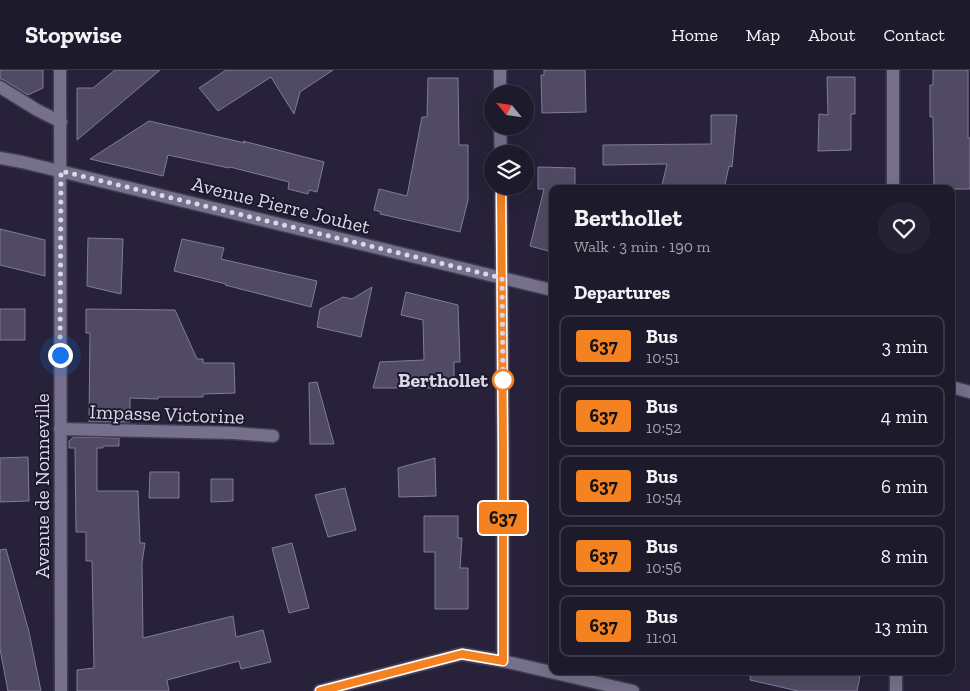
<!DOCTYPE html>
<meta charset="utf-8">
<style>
body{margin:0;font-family:"Zilla Slab",serif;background:#252333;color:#f1f3f6;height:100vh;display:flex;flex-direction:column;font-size:19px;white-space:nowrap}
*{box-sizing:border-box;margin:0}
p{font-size:16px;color:#a0a1a9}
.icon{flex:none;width:28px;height:28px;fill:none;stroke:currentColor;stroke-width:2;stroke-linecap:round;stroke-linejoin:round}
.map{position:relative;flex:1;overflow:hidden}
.drawer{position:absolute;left:549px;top:115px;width:406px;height:490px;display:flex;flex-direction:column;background:#1d1a2b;border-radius:10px;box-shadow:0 5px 20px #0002,0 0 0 1px #3b3847}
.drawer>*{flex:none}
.badge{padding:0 10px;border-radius:4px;font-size:18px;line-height:32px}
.needle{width:32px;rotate:299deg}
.tools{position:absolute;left:484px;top:15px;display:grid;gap:10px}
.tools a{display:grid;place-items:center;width:50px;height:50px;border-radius:50%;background:#1d1a2b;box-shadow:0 5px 20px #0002,0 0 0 1px #3b3847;font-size:25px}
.you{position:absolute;width:25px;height:25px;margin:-12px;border:4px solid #fff;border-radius:50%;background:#1a73e8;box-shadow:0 0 0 8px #1a73e833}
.map>.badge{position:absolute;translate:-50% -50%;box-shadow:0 0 0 2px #fff}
h2{padding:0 25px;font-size:19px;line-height:45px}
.round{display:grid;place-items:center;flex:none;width:52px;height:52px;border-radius:26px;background:#252333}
.head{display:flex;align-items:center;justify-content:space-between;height:85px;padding:0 25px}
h1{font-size:24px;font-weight:700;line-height:38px}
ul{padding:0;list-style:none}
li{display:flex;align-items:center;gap:15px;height:62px;margin:0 10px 8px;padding:0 15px;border:2px solid #3b3847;border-radius:10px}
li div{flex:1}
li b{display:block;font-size:19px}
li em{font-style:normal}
li .badge{min-width:55px;font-weight:700;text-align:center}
header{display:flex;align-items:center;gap:30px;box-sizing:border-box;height:70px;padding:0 25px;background:#1d1a2b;border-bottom:1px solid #3b3847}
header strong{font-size:24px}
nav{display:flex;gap:28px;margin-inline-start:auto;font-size:18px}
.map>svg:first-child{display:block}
.building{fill:#504a64;stroke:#817b98}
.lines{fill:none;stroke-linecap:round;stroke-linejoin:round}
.minor-casing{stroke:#413c50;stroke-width:15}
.tertiary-casing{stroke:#413c50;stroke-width:15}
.minor{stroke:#76708c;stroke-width:12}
.tertiary{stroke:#76708c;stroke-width:12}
.line-casing{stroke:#fff;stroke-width:11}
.line{stroke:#f58220;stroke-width:8}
.walk{stroke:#dad7e6;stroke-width:5;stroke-dasharray:0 9}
.stop-dot{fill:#fff;stroke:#f58220;stroke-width:2.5}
.labels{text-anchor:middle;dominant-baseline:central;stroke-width:4;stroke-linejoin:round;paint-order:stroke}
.street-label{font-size:20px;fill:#dad7e6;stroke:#1e182f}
.stop-label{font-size:20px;font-weight:bold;fill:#dad7e6;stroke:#1e182f;text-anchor:end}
</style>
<header>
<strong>Stopwise</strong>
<nav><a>Home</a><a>Map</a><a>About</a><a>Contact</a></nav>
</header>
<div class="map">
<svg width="970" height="621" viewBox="0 0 970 621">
<rect width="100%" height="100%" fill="#272239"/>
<g class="building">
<path d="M0 0H43V18L28 25 4 10 0 9Z"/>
<path d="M115 0H160L77 70V18H93Z"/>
<path d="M226 0H333L300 22 294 44 271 7 218 41 199 18Z"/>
<path d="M544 0H585L586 42 542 43 541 5H544Z"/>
<path d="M933 0H968V68H970V119H934L933 47H930V15H933Z"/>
<path d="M827 7H855V44H851V80L818 81 819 44 828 45Z"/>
<path d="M428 8H458L459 75H468V130L460 162 380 144 381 142 374 140 379 119 407 126 422 47H427Z"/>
<path d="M711 45H737L732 97 729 96 724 119H661L667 94 603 95V75L711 74Z"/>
<path d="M149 51 245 73 243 71 324 92 317 122 309 120 308 124 288 119 289 112 230 97 229 98 168 85 163 106 90 89Z"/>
<path d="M538 97 575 98V119H552V182L530 176 544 119H538Z"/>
<path d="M0 159 45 170V206L0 195Z"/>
<path d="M88 168 123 169 121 224 87 216Z"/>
<path d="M182 169 224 178 221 189 317 211 311 237 225 215 226 214 174 201Z"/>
<path d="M372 217 361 267 317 257 320 239 343 227 352 229Z"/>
<path d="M406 222 458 235 460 292H454V307H453V318H373L380 292 424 290 423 250 401 245Z"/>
<rect x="0" y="239" width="25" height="31"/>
<path d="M86 239 175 240 197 289H203V293H234L235 323 203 324V327H158V329L130 328V352H89L90 263H86Z"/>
<path d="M317 312 334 374H310L309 313Z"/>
<path d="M74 367 119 368V376H103V378H97V421H138L140 473H145L142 493 143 568 233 546 236 567 263 560 271 592 241 599 239 591 167 610 169 621H77V600L94 598 92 491H86V462H76L75 378H69V371Z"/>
<path d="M28 387 29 431 0 432V388Z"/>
<path d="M435 388 436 426 399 427 398 398Z"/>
<path d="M150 402H179V428H149Z"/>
<path d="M211 409H233V431L211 432Z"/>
<path d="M345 418 356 460 328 467 315 425Z"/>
<path d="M424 446H458V468H462L460 498H468V539H435V482H424Z"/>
<path d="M292 473 309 538 289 543 272 478Z"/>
<path d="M6 479 29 562 41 621H8L0 579V480Z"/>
<path d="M751 601H861L857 621H798L750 610Z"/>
</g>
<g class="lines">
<g class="minor-casing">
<g id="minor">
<path d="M500 0V24"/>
<path d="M893 0V119"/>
<path d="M0 17 37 40 61 52"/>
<path d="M500 56 501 84"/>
<path d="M0 88 22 92 552 220"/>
<path d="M501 116 503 379V591"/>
<path d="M951 317 970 322"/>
<path d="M60 359 234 363 273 366"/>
<path d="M896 601V621"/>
<path d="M320 621 462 584 503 591 633 621"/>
</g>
</g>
<g class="tertiary-casing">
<path id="tertiary" d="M60 0 61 621"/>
</g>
<use href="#minor" class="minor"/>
<use href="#tertiary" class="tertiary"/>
</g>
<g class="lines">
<g class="line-casing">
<path id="line" d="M320 621 462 584 503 591V379L501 116"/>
</g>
<use href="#line" class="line"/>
<path class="walk" d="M60 285 61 101 502 208 503 310"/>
</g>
<circle class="stop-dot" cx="503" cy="310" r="10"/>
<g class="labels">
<g class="street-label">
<text transform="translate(281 135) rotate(14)">Avenue Pierre Jouhet</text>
<text transform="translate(167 344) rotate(2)">Impasse Victorine</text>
<text transform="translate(42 416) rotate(-90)">Avenue de Nonneville</text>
</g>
<g class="stop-label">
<text x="488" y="310">Berthollet</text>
</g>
</g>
</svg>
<div class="tools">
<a><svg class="needle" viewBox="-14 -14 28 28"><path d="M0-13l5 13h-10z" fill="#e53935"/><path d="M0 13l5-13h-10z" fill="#a0a1a9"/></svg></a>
<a><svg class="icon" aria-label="layers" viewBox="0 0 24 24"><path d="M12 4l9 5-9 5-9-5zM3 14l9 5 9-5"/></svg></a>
</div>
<div class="you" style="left:60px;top:285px"></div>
<b class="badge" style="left:503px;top:448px;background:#f58220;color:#111">637</b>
<section class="drawer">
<div class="head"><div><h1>Berthollet</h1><p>Walk · 3 min · 190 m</p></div><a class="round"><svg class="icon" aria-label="heart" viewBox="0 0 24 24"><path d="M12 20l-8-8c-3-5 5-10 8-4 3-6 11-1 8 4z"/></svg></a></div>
<h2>Departures</h2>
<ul>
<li><span class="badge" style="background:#f58220;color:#111">637</span><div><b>Bus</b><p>10:51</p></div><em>3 min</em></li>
<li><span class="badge" style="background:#f58220;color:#111">637</span><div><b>Bus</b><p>10:52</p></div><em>4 min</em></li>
<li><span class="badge" style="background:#f58220;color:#111">637</span><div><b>Bus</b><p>10:54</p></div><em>6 min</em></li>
<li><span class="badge" style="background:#f58220;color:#111">637</span><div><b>Bus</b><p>10:56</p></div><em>8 min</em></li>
<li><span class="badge" style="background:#f58220;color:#111">637</span><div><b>Bus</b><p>11:01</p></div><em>13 min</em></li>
</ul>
</section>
</div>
